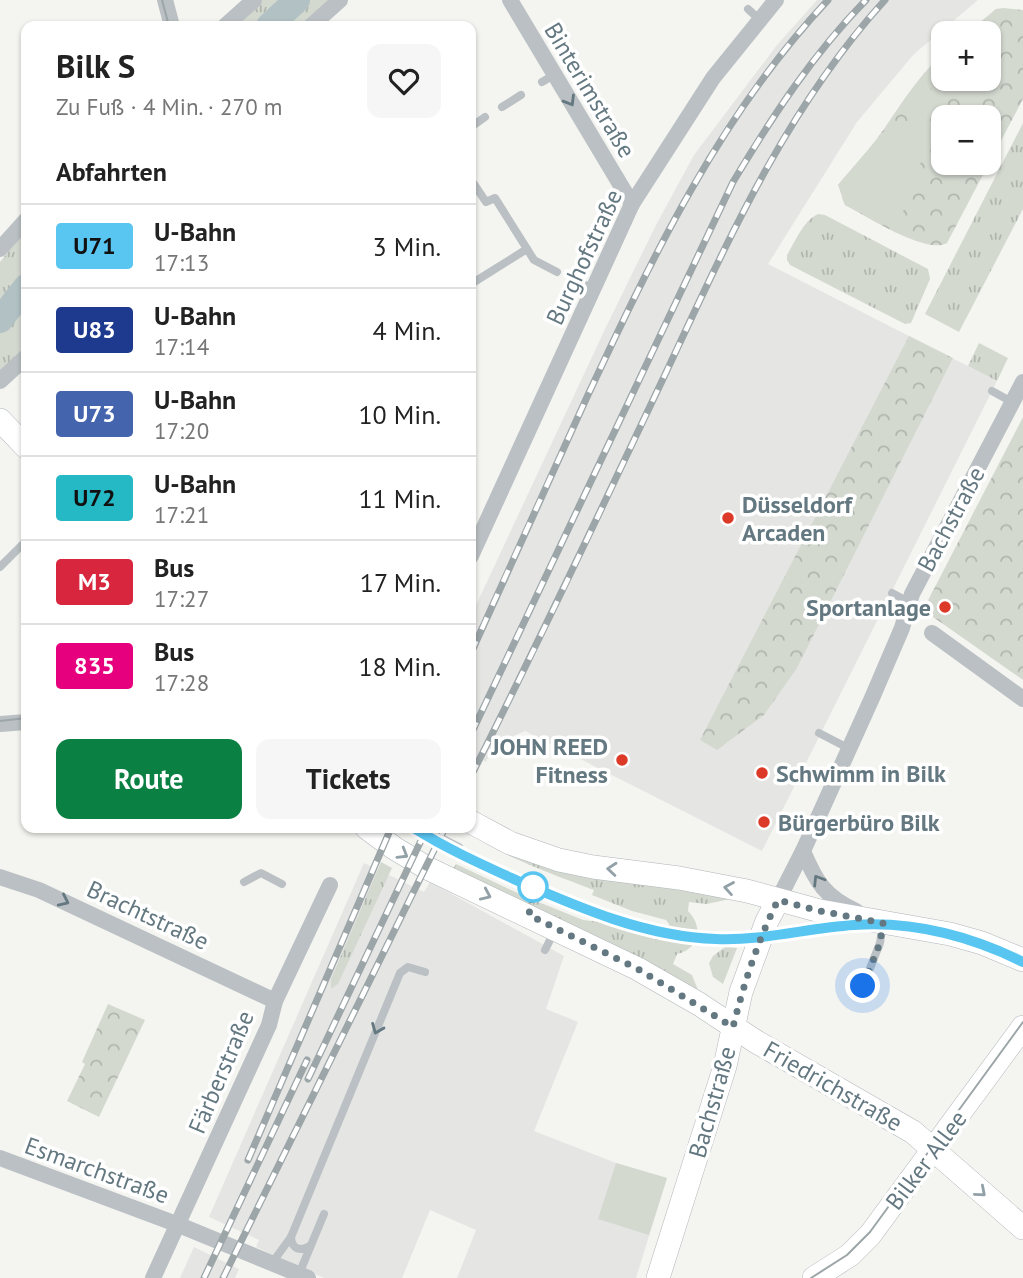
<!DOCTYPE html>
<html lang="de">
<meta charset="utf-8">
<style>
body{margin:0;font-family:"PT Sans",sans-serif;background:#f6f6f6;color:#222;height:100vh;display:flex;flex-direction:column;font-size:26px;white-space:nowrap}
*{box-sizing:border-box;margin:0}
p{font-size:23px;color:#767676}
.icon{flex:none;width:38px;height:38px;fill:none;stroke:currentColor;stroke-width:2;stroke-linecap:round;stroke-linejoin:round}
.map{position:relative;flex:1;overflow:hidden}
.panel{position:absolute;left:21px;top:21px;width:455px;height:812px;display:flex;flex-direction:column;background:#fff;border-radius:14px;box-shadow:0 2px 5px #0004}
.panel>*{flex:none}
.badge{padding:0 14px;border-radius:5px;font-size:24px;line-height:46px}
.tools{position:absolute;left:931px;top:21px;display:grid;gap:14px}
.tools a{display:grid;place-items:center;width:70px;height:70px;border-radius:14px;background:#fff;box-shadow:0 2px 5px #0004;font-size:35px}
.you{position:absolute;width:35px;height:35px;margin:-18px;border:5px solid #fff;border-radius:50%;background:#1a73e8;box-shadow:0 0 0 10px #1a73e833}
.map>.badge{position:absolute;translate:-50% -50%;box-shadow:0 0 0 4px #fff}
h2{padding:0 35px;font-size:26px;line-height:63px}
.round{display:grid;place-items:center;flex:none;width:74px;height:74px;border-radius:14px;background:#f6f6f6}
.summary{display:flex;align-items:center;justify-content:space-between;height:119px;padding:0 35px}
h1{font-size:33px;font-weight:800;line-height:52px}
.button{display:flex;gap:14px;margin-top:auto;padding:14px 35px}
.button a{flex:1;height:80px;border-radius:14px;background:#0b8043;color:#fff;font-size:28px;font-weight:800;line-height:80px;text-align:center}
.button a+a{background:#f6f6f6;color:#222}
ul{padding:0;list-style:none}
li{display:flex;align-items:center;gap:21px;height:84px;padding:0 35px;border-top:2px solid #e0e0e0}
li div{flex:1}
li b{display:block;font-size:26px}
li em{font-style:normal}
li .badge{min-width:77px;font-weight:700;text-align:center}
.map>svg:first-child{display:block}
.built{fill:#e5e5e4}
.grass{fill:url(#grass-tufts)}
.park{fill:url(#park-crowns);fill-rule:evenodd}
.pitch{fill:#d4d9d0}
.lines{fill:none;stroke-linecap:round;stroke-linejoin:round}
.river{stroke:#b2c2c4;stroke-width:26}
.secondary-casing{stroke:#afb6b9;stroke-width:24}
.lane{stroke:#bac0c3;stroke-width:8}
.street{stroke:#bac0c3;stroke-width:16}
.secondary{stroke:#fff;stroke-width:23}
.tram{stroke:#9ca5a8;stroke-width:2}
.rail-casing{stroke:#9ca5a8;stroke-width:7}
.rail{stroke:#fff;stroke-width:4.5;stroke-dasharray:13;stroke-linecap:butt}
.oneway{stroke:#647881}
.oneway2{stroke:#92a0a7}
.line-casing{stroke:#fff;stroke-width:16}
.line{stroke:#59c6f2;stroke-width:10}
.walk{stroke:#647881;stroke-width:7;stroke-dasharray:0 12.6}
.poi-dot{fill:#dd3928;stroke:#fff;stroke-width:2.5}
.stop-dot{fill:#fff;stroke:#59c6f2;stroke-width:3.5}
.labels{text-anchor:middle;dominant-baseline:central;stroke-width:7;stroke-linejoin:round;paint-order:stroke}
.street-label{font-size:24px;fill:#647881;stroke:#fff}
.poi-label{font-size:24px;font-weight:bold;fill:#647881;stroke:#fff;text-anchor:start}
</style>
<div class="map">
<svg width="1023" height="1278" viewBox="0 0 1023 1278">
<defs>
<pattern id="grass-tufts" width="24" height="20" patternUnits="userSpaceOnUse" patternTransform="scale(1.75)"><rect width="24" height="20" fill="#d4d9d0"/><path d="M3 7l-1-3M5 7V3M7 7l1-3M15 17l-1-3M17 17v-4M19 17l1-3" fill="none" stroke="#b0b5ae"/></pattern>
<pattern id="park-crowns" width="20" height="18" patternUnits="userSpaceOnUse" patternTransform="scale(1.75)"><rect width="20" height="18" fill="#d4d9d0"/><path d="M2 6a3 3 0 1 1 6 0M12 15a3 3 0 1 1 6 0" fill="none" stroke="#b0b5ae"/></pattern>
</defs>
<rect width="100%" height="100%" fill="#f4f4f0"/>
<g class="built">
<path d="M817 0H978L914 54 857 122 768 264 997 381 762 851 525 731 494 745 486 762 471 754V616L606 327 656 225 694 155 777 45Z"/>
<path d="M364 863 424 892 430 882 564 956 546 1009 578 1022 534 1131 616 1163 667 1178 636 1278H457L476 1230 430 1210 402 1278H324L256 1247 259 1240 209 1217Z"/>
<path d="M194 1247 239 1269 235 1278H180Z"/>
</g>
<g class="grass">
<path d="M257 0H337L308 26H228Z"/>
<path d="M1023 123V209L959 332 925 314Z"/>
<path d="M818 214 825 215 928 269 930 279 911 323 905 324 790 265 787 260V255C795 242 803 221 818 214Z"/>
<path d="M26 230V352L0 374V262Z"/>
<path d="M979 343 1008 358 997 381 968 366Z"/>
<path d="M473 833 650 882 730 899 707 904 689 902 688 911C704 927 699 949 677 954L673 964 692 975 698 990 638 957 453 869 456 864 526 897 583 920 616 924 661 936 669 931V924L666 920 632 911 592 895 594 890C571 881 484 850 473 833Z"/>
<path d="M381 862 392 868 338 984 331 989V979Z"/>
<path d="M725 947 737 948 723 984 713 977 709 963 713 956Z"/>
</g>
<g class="park">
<path d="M1003 8 1023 10V99L947 243C926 255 866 216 845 205L838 185C854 166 872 147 886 126 903 101 920 74 943 54V79H989V33H967L996 9ZM943 117H989V163H943Z"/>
<path d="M909 336 953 358 797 668 764 715 717 750 700 740Z"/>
<path d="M1023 417V680L923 610Z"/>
<path d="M108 1004 145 1020 99 1117 67 1101 85 1064 82 1062Z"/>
</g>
<g class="pitch">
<path d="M936 70 943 73V79H953L955 82 942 98 924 83Z"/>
<path d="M921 86 935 103 921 116 907 106 905 101 918 87Z"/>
<path d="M891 123 932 129 936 136 917 169 923 173 897 223 889 227 845 205 842 198 845 190 838 185Z"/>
<path d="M616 1163 667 1178 649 1235 598 1219Z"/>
</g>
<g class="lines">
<g class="river">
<path d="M269 26 297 0"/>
<path d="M0 320 26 287"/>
</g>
<g class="secondary-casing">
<g id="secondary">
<path d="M0 420 26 447"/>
<path d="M471 822 510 843 559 860 593 867 679 878 747 891 820 911 950 934 982 943 1023 960"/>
<path d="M367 828 394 848 427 868 638 969 699 1004 755 1041 913 1132 1023 1228"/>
<path d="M658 1278 725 1066 741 992 767 921 778 900"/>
<path d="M814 1278 850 1255 870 1235 1023 1027"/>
</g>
</g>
<g class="lane">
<path d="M748 9 760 20"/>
<path d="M542 82 554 75"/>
<path d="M502 107 521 95"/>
<path d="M471 127 485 117"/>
<path d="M474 184 486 202 495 198 534 260 557 272"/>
<path d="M579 282 594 289"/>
<path d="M471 284 527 249"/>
<path d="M992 391 1012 402"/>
<path d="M0 567 26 541"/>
<path d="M892 593 909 602"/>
<path d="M884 608 904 619"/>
<path d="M819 733 848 748"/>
<path d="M421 828 459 847"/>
<path d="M244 882 261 873 282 884"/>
<path d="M545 950 555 930"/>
<path d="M863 986 880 943 883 923"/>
<path d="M291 1237C292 1249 300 1252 310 1246"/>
<path d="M272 1263 291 1237 400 973 408 967 425 972"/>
<path d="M299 1274 324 1214"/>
</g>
<g class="street">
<path d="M165 0 172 26"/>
<path d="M510 0 632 204"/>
<path d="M225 26 254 0"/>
<path d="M311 26 340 0"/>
<path d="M0 249 26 220"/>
<path d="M0 381 26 357"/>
<path d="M471 556 632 204 713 78 776 0"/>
<path d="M932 633 1023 699"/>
<path d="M0 724 26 722"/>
<path d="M803 851C816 882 825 897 856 911"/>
<path d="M0 877 39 890 275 1001"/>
<path d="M778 900 803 851 872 698 902 628 912 594 1023 382"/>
<path d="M0 1158 179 1225 308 1278"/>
<path d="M153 1278 269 1025 275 1001 330 885"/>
</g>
<use href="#secondary" class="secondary"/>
<g class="tram">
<path d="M162 0 169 26"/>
<path d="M0 721 26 718"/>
<path d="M411 828C491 869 573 911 661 931"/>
<path d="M811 1278 847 1255 870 1232 1023 1022"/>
</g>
<g class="rail-casing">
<g id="rail">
<path d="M471 653C509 568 548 483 587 397 653 256 720 115 828 0"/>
<path d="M471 734 733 182C772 117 813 54 866 0"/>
<path d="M471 776C537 646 599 514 662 381 725 247 784 111 885 0"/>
<path d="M308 1079 427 828"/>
<path d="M248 1160 391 828"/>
<path d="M204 1278 307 1060"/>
<path d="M223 1278 445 828"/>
</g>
</g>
<use href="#rail" class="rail"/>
</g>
<defs><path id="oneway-chevron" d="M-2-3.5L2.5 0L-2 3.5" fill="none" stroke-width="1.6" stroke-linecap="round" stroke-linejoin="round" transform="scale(1.75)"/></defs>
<g class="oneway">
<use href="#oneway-chevron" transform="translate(570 101) rotate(59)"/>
<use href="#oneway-chevron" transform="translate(818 880) rotate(-122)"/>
<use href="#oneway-chevron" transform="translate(64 901) rotate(25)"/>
<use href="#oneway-chevron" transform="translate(377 1029) rotate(112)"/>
</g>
<g class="oneway2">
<use href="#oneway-chevron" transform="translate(403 854) rotate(31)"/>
<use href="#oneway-chevron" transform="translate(612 869) rotate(-175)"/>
<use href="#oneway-chevron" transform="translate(729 888) rotate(-170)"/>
<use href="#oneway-chevron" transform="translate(486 895) rotate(24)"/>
<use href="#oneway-chevron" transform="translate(981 1192) rotate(41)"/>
</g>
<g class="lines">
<g class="line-casing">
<path id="line" d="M414 828C447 849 483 865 518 881 580 908 647 937 716 939 763 941 807 928 854 925 913 921 970 936 1023 962"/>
</g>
<use href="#line" class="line"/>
<path class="walk" d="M533 887 529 915 638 969 733 1027C744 983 758 940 778 900L820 911 883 923 880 943 863 986"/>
</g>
<g class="poi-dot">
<circle cx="728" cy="518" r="7"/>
<circle cx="945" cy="607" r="7"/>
<circle cx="622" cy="760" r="7"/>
<circle cx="762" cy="773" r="7"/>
<circle cx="764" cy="822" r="7"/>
</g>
<circle class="stop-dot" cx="533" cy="887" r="14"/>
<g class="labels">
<g class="street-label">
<text transform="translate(590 90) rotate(59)">Binterimstraße</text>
<text transform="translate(584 257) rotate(-65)">Burghofstraße</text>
<text transform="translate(951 519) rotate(-62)">Bachstraße</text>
<text transform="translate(148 915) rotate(25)">Brachtstraße</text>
<text transform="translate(221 1072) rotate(-67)">Färberstraße</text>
<text transform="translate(833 1086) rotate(30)">Friedrichstraße</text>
<text transform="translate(712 1102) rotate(-74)">Bachstraße</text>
<text transform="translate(926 1160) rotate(-53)">Bilker Allee</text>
<text transform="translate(97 1170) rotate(20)">Esmarchstraße</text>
</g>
<g class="poi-label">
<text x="742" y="504">Düsseldorf<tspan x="742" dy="28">Arcaden</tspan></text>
<text x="931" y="607" text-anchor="end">Sportanlage</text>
<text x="608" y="746" text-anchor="end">JOHN REED<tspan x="608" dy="28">Fitness</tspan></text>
<text x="776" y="773">Schwimm in Bilk</text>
<text x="778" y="822">Bürgerbüro Bilk</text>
</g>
</g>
</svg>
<div class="tools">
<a>+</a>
<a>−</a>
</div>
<div class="you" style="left:863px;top:986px"></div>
<section class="panel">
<div class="summary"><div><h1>Bilk S</h1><p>Zu Fuß · 4 Min. · 270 m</p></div><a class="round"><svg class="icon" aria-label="heart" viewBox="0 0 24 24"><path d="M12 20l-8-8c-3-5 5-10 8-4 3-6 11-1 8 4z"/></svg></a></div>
<h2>Abfahrten</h2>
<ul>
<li><span class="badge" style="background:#59c6f2;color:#111">U71</span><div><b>U-Bahn</b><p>17:13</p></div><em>3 Min.</em></li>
<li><span class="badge" style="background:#1d3a8f;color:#fff">U83</span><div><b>U-Bahn</b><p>17:14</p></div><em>4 Min.</em></li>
<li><span class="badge" style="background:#4465ad;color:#fff">U73</span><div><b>U-Bahn</b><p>17:20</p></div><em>10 Min.</em></li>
<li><span class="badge" style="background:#25b8c5;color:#111">U72</span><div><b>U-Bahn</b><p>17:21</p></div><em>11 Min.</em></li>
<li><span class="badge" style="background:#d7263d;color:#fff">M3</span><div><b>Bus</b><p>17:27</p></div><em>17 Min.</em></li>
<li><span class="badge" style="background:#e6007e;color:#fff">835</span><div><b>Bus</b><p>17:28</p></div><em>18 Min.</em></li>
</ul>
<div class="button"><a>Route</a><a>Tickets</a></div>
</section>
</div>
